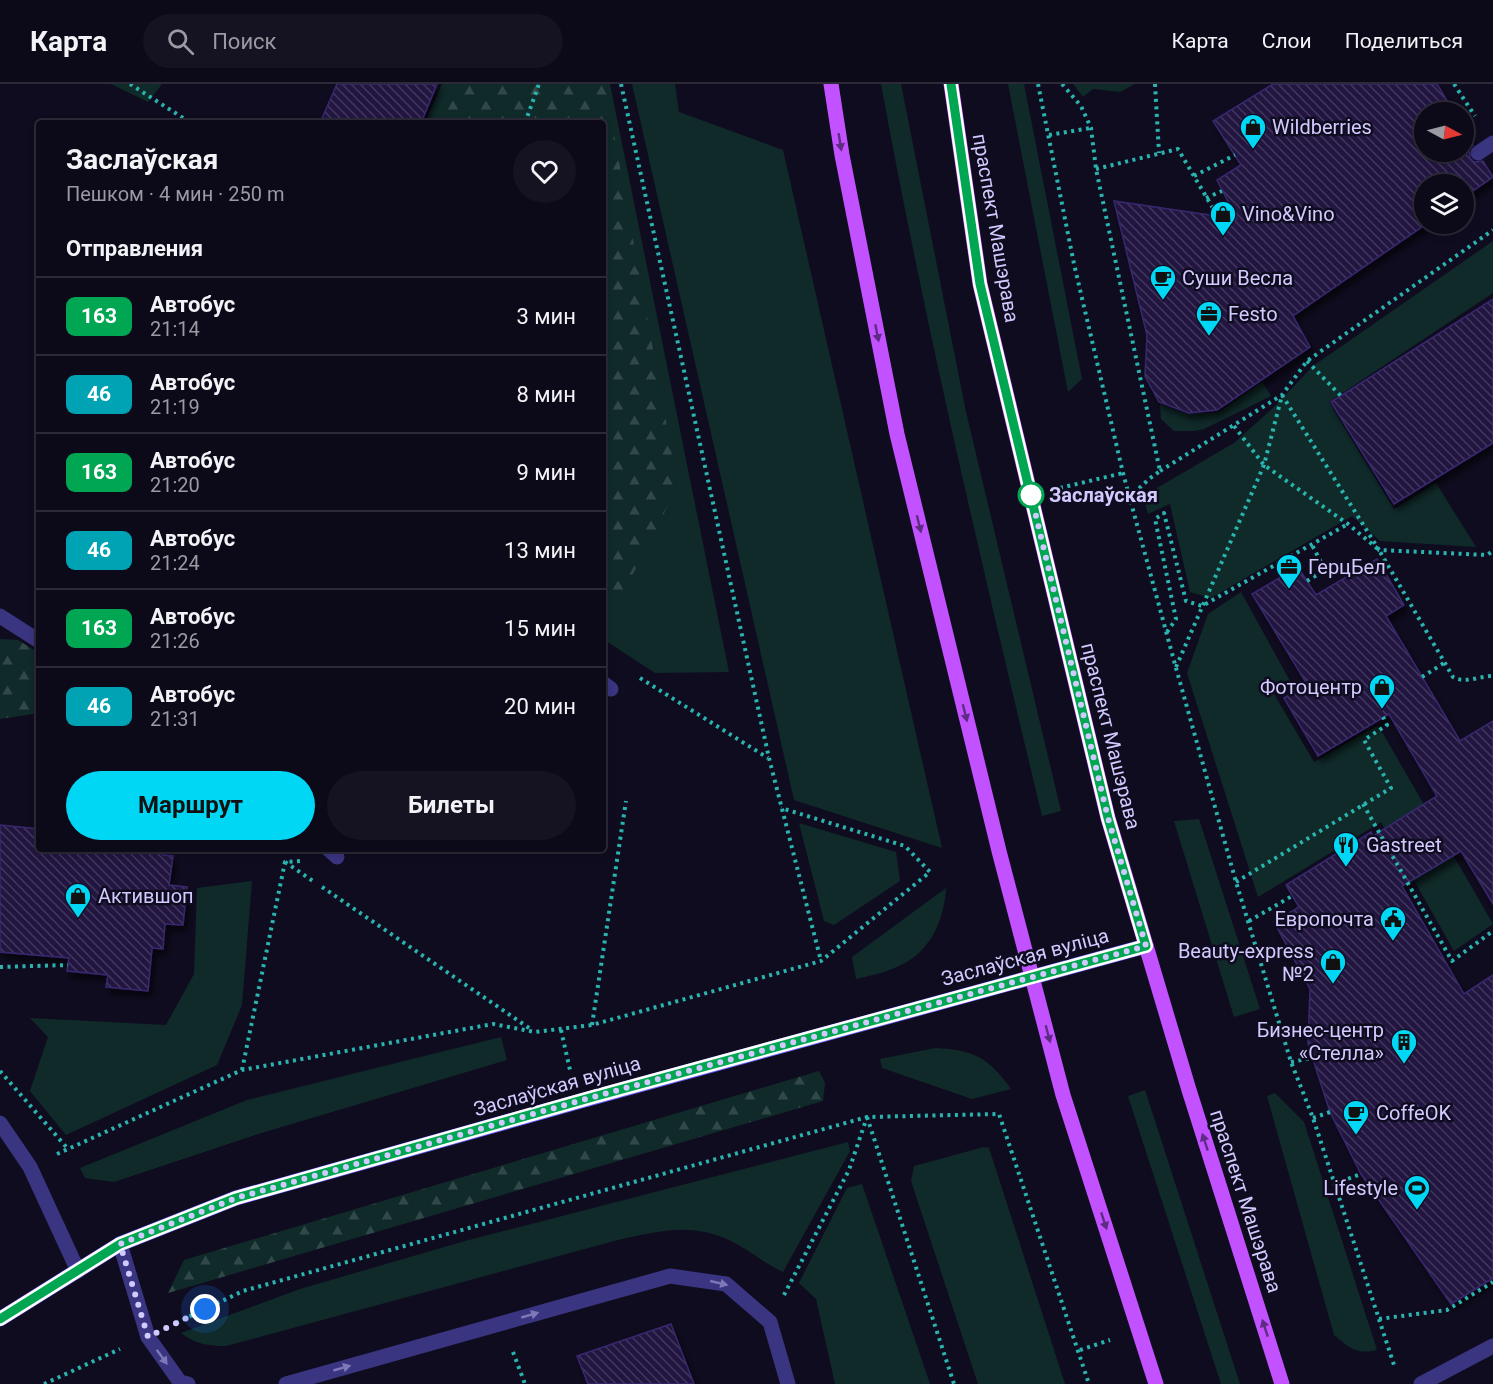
<!DOCTYPE html>
<html lang="ru">
<meta charset="utf-8">
<style>
body{margin:0;font-family:Roboto,sans-serif;background:#151221;color:#f1f3f6;height:100vh;display:flex;flex-direction:column;font-size:22px;white-space:nowrap}
*{box-sizing:border-box;margin:0}
p{font-size:20px;color:#9a9aa2}
.icon{flex:none;width:33px;height:33px;fill:none;stroke:currentColor;stroke-width:2;stroke-linecap:round;stroke-linejoin:round}
.map{position:relative;flex:1;overflow:hidden}
.details{position:absolute;left:36px;top:36px;width:570px;height:732px;display:flex;flex-direction:column;background:#0c0918;border-radius:6px;box-shadow:0 3px 9px #0003,0 0 0 2px #2c2a37}
.details>*{flex:none}
.badge{padding:0 12px;border-radius:9px;font-size:21px;line-height:39px}
.needle{width:39px;rotate:97deg}
.controls{position:absolute;left:1414px;top:18px;display:grid;gap:12px}
.controls a{display:grid;place-items:center;width:60px;height:60px;border-radius:50%;background:#0c0918;box-shadow:0 3px 9px #0003,0 0 0 2px #2c2a37;font-size:30px}
.you{position:absolute;width:30px;height:30px;margin:-15px;border:4px solid #fff;border-radius:50%;background:#1a73e8;box-shadow:0 0 0 9px #1a73e833}
.map>.badge{position:absolute;translate:-50% -50%;box-shadow:0 0 0 3px #fff}
h2{padding:0 30px;font-size:22px;line-height:54px}
.round{display:grid;place-items:center;flex:none;width:63px;height:63px;border-radius:32px;background:#151221}
.overview{display:flex;align-items:center;justify-content:space-between;height:102px;padding:0 30px}
h1{font-size:28px;font-weight:700;line-height:45px}
.button{display:flex;gap:12px;margin-top:auto;padding:12px 30px}
.button a{flex:1;height:69px;border-radius:36px;background:#00d7f5;color:#111;font-size:24px;font-weight:700;line-height:69px;text-align:center}
.button a+a{background:#151221;color:#f1f3f6}
ul{padding:0;list-style:none}
li{display:flex;align-items:center;gap:18px;height:78px;padding:0 30px;border-top:2px solid #2c2a37}
li div{flex:1}
li b{display:block;font-size:22px}
li em{font-style:normal}
li .badge{min-width:66px;font-weight:700;text-align:center}
header{display:flex;align-items:center;gap:36px;box-sizing:border-box;height:84px;padding:0 30px;background:#0c0918;border-bottom:2px solid #2c2a37}
header strong{font-size:28px}
nav{display:flex;gap:33px;margin-inline-start:auto;font-size:21px}
.search{width:420px;height:54px;background:#151221;display:flex;align-items:center;gap:15px;box-sizing:border-box;padding:0 21px;border-radius:33px;color:#9a9aa2;font-size:22px}
.map>svg:first-child{display:block}
.green{fill:#0f2a29}
.forest{fill:url(#forest-firs)}
.building{fill:url(#building-back-hatch);stroke:#38286e;stroke-width:1.5;filter:url(#shadow)}
.lines{fill:none;stroke-linecap:round;stroke-linejoin:round}
.path{stroke:#29b4af;stroke-width:4;stroke-dasharray:3 4.5;stroke-linecap:butt}
.service{stroke:#3a3580;stroke-width:15}
.secondary{stroke:#6961ff;stroke-width:15}
.primary{stroke:#c251ff;stroke-width:15}
.oneway{fill:#602b84}
.oneway2{fill:#7e78b9}
.line-casing{stroke:#fff;stroke-width:14}
.line{stroke:#00a651;stroke-width:9}
.walk{stroke:#d2caff;stroke-width:6;stroke-dasharray:0 10.8}
.stop-dot{fill:#fff;stroke:#00a651;stroke-width:3}
.labels{text-anchor:middle;dominant-baseline:central;stroke-width:5;stroke-linejoin:round;paint-order:stroke}
.poi-label{font-size:20px;fill:#d2caff;stroke:#100c20;text-anchor:start}
.street-label{font-size:20px;fill:#d2caff;stroke:#100c20}
.stop-label{font-size:20px;font-weight:bold;fill:#d2caff;stroke:#100c20;text-anchor:start}
</style>
<header>
<strong>Карта</strong>
<div class="search"><svg class="icon" aria-label="search" viewBox="0 0 24 24"><circle cx="10" cy="10" r="6"/><path d="M15 15l6 6"/></svg>Поиск</div>
<nav><a>Карта</a><a>Слои</a><a>Поделиться</a></nav>
</header>
<div class="map">
<svg width="1493" height="1300" viewBox="0 0 1493 1300">
<defs>
<pattern id="forest-firs" width="22" height="20" patternUnits="userSpaceOnUse" patternTransform="scale(1.5)"><rect width="22" height="20" fill="#0f2a29"/><path d="M5 1l3.5 6h-7zM16 11l3.5 6h-7z" fill="#314849"/></pattern>
<pattern id="building-back-hatch" width="6" height="6" patternUnits="userSpaceOnUse" patternTransform="scale(1.5)"><rect width="6" height="6" fill="#211741"/><path d="M-1 5l2 2M0 0l6 6M5-1l2 2" fill="none" stroke="#40375e"/></pattern>
<filter id="shadow"><feDropShadow dx="3.5" dy="6" stdDeviation="3" flood-color="#0009"/></filter>
</defs>
<rect width="100%" height="100%" fill="#100c20"/>
<g class="green">
<path d="M111 0H162L148 18Z"/>
<path d="M442 0H610L729 588 655 589 603 555V39H425Z"/>
<path d="M632 0H675L679 28 783 66 942 764 794 716Z"/>
<path d="M881 0H901L966 328 1061 727 1042 732C984 490 926 246 881 0Z"/>
<path d="M1008 0H1024L1082 295 1068 308Z"/>
<path d="M1073 0H1135L1120 8 1093 5 1083 13Z"/>
<path d="M1493 157V209L1329 318 1394 425 1436 399 1476 463 1380 457 1352 432 1211 514 1190 508 1170 420 1148 430 1143 412 1234 359 1275 322 1313 282Z"/>
<path d="M1262 298 1271 312 1204 345 1195 347H1174L1161 335 1160 320 1188 330 1219 328Z"/>
<path d="M1241 508 1290 597 1274 610 1314 678 1378 641 1493 840 1454 867 1381 738 1258 813 1187 589 1208 530Z"/>
<path d="M1199 735 1260 925 1234 933 1174 737Z"/>
<path d="M799 739 896 768 900 797 834 841 824 837Z"/>
<path d="M252 797 242 921 217 981 66 1051 30 1007 48 953 30 934 166 941 194 890 197 804Z"/>
<path d="M946 804C944 840 928 872 892 885 881 890 868 892 856 895L852 873Z"/>
<path d="M501 953 507 976 258 1050 114 1098 85 1094 80 1084 247 1016Z"/>
<path d="M935 964C974 966 988 973 1011 1005L972 1015 882 984 880 975Z"/>
<path d="M1145 1006 1240 1300H1221L1128 1012Z"/>
<path d="M1275 1009 1304 1038 1377 1266C1356 1271 1350 1264 1334 1251L1267 1012Z"/>
<path d="M848 1058 850 1067 783 1188C763 1179 750 1166 731 1157 691 1138 659 1147 618 1156L226 1262C208 1262 195 1260 181 1249L300 1205 465 1157Z"/>
<path d="M984 1063 989 1064 1065 1300H978L911 1097 914 1082Z"/>
<path d="M862 1100 930 1300H835L816 1215 799 1199 847 1104Z"/>
</g>
<g class="forest">
<path d="M450 0H605L677 398 663 432 623 509 603 520V456L607 454 603 437V39H436Z"/>
<path d="M0 555 18 556 39 569V629L0 635Z"/>
<path d="M819 987 825 999 823 1017 168 1209 184 1176Z"/>
</g>
<g class="building">
<path d="M337 0H437L421 39H320Z"/>
<path d="M1273 0H1437L1454 28H1425V68H1464V45L1473 61 1469 65 1470 74 1474 78 1483 77 1493 93 1464 113V100H1425L1426 140 1293 232 1310 263 1217 326 1189 329 1159 318 1145 292 1147 251 1114 117 1237 135 1217 96 1241 81 1213 37Z"/>
<path d="M1493 215V359L1394 420 1331 318Z"/>
<path d="M1377 475 1404 521 1386 532 1460 657 1493 637V820L1461 767 1402 802 1464 910 1493 891V1194L1451 1220 1361 1090 1330 1028 1308 960 1310 905 1274 838 1299 823 1286 801 1371 748 1373 752 1437 712 1389 630 1318 672 1284 614 1307 600 1252 510 1298 483 1316 511Z"/>
<path d="M0 741 39 745V765H163V771L173 772 169 801 187 803 183 841 165 840 163 865 152 864 148 907 106 903 108 891 67 887 69 874 0 868Z"/>
<path d="M671 1240 694 1300H588L577 1272Z"/>
</g>
<g class="lines">
<g class="path">
<path d="M130 0 191 39"/>
<path d="M621 0 769 674 821 877"/>
<path d="M1038 0 1074 180 1123 389 1176 584 1236 798 1291 978 1313 1034 1395 1284"/>
<path d="M1062 0 1081 22 1091 44 1096 85 1160 387 1149 395 1130 413"/>
<path d="M1155 0 1159 69"/>
<path d="M1454 0 1475 32"/>
<path d="M525 39 539 0"/>
<path d="M1049 51 1091 44"/>
<path d="M1096 85 1178 65 1214 126"/>
<path d="M1194 92 1235 71"/>
<path d="M1206 114 1222 107"/>
<path d="M1307 277 1341 312"/>
<path d="M1282 311 1379 466 1487 471 1493 467"/>
<path d="M1234 342 1264 381 1348 440 1379 466 1453 593C1465 600 1479 592 1493 592"/>
<path d="M1160 387 1282 311 1307 277 1493 146"/>
<path d="M1060 404 1123 389"/>
<path d="M1307 497 1325 486 1312 461"/>
<path d="M1167 548 1176 535 1155 435 1164 429 1186 517 1202 522 1348 440"/>
<path d="M1176 583 1264 381 1282 311"/>
<path d="M1422 593 1444 579"/>
<path d="M640 594 768 674"/>
<path d="M1363 720 1452 877 1493 847"/>
<path d="M300 777 285 778 313 797"/>
<path d="M1236 798 1391 704 1364 656 1387 641 1383 633"/>
<path d="M322 803 532 946"/>
<path d="M1249 837 1292 812"/>
<path d="M0 883 68 881"/>
<path d="M592 941 626 717"/>
<path d="M561 946 570 986"/>
<path d="M1291 978 1312 974"/>
<path d="M242 986 285 778"/>
<path d="M0 987 68 1065"/>
<path d="M867 1033 954 1300"/>
<path d="M1313 1034 1330 1028"/>
<path d="M57 1070 242 986 493 940 535 948 592 941 821 877 930 788 905 762 781 724"/>
<path d="M1334 1100 1361 1090"/>
<path d="M784 1211 849 1086 867 1033"/>
<path d="M1379 1235 1447 1226 1493 1198"/>
<path d="M176 1239 243 1207 867 1033 999 1030 1089 1300"/>
<path d="M1080 1266 1110 1256"/>
<path d="M513 1268 525 1300"/>
<path d="M44 1300 120 1265"/>
</g>
<g class="service">
<path d="M1478 69 1493 59"/>
<path d="M0 532 39 557"/>
<path d="M603 599 611 605"/>
<path d="M328 765 337 773"/>
<path d="M0 1039 30 1083 78 1187"/>
<path d="M120 1160 148 1253 180 1298 188 1300"/>
<path d="M286 1300 670 1192 726 1200 770 1238 788 1300"/>
<path d="M1421 1300 1493 1262"/>
</g>
<path class="secondary" d="M0 1235 120 1160 236 1114 577 1018 1146 862"/>
<g class="primary">
<path d="M831 0 842 71 897 350 999 767 1063 1011 1156 1300"/>
<path d="M951 0 980 200 1108 734 1189 1006 1282 1300"/>
</g>
</g>
<defs><path id="oneway-solid" d="M-6-.8H1V-3.2L6.5 0L1 3.2V.8H-6Z" transform="scale(1.5)"/></defs>
<g class="oneway">
<use href="#oneway-solid" transform="translate(840 58) rotate(81)"/>
<use href="#oneway-solid" transform="translate(877 249) rotate(79)"/>
<use href="#oneway-solid" transform="translate(919 440) rotate(76)"/>
<use href="#oneway-solid" transform="translate(965 629) rotate(76)"/>
<use href="#oneway-solid" transform="translate(1048 950) rotate(75)"/>
<use href="#oneway-solid" transform="translate(1205 1058) rotate(-108)"/>
<use href="#oneway-solid" transform="translate(1104 1137) rotate(72)"/>
<use href="#oneway-solid" transform="translate(1265 1244) rotate(-108)"/>
</g>
<g class="oneway2">
<use href="#oneway-solid" transform="translate(719 1199) rotate(13)"/>
<use href="#oneway-solid" transform="translate(530 1231) rotate(-16)"/>
<use href="#oneway-solid" transform="translate(162 1273) rotate(54)"/>
<use href="#oneway-solid" transform="translate(342 1284) rotate(-16)"/>
</g>
<g class="lines">
<g class="line-casing">
<path id="line" d="M0 1235 120 1160 236 1114 593 1013 1146 862 1108 734 980 200 951 0"/>
</g>
<use href="#line" class="line"/>
<path class="walk" d="M205 1225 148 1253 120 1160 236 1114 279 1102 593 1013 1146 862 1108 734 1031 411"/>
</g>
<defs>
<g id="shop-pin" transform="scale(1.35)"><path d="M0 17L-7.5 6A9.5 9.5 0 1 1 7.5 6Z" fill="#00d7f5" stroke="#100c20"/><path d="M-5-2.5h2.3a2.7 3.5 0 0 1 5.4 0H5L5.5 6h-11ZM-1.5-2.5h3a1.5 2.3 0 0 0-3 0Z" fill="#111"/></g>
<g id="cafe-pin" transform="scale(1.35)"><path d="M0 17L-7.5 6A9.5 9.5 0 1 1 7.5 6Z" fill="#00d7f5" stroke="#100c20"/><path d="M-5.5-4.5H6V0H3Q3 3.5 0 3.5H-2.5Q-5.5 3.5-5.5 0ZM3-3.2v2h1.7v-2ZM-6 4.5H4V6H-6Z" fill="#111"/></g>
<g id="office-pin" transform="scale(1.35)"><path d="M0 17L-7.5 6A9.5 9.5 0 1 1 7.5 6Z" fill="#00d7f5" stroke="#100c20"/><path d="M-6-3h4V-5.5h4V-3h4V5H-6ZM-1-4.5V-3h2v-1.5ZM-6 0V1H6V0Z" fill="#111"/></g>
<g id="restaurant-pin" transform="scale(1.35)"><path d="M0 17L-7.5 6A9.5 9.5 0 1 1 7.5 6Z" fill="#00d7f5" stroke="#100c20"/><path d="M-5-6h1v4h1v-4h1v4h1v-4h1v5L-1.5 .5V6h-2V.5L-5-1ZM5-6V6H3V1.5H1.5Q1.5-4 5-6Z" fill="#111"/></g>
<g id="civic-pin" transform="scale(1.35)"><path d="M0 17L-7.5 6A9.5 9.5 0 1 1 7.5 6Z" fill="#00d7f5" stroke="#100c20"/><path d="M-.6-6.5H3V-4.5H.6V-3L4-1V1h2V6H-6V1h2V-1L-.6-3ZM-1.2 2.5V6h2.4V2.5Z" fill="#111"/></g>
<g id="building-pin" transform="scale(1.35)"><path d="M0 17L-7.5 6A9.5 9.5 0 1 1 7.5 6Z" fill="#00d7f5" stroke="#100c20"/><path d="M-4-6H4V6H1V3H-1V6H-4ZM-2.5-4.3h1.7v1.8h-1.7ZM.8-4.3h1.7v1.8H.8ZM-2.5-1h1.7V.8h-1.7ZM.8-1h1.7V.8H.8Z" fill="#111"/></g>
<g id="stadium-pin" transform="scale(1.35)"><path d="M0 17L-7.5 6A9.5 9.5 0 1 1 7.5 6Z" fill="#00d7f5" stroke="#100c20"/><path d="M0-5a6.5 5 0 1 0 0 10a6.5 5 0 1 0 0-10ZM-3.5-1.8h7v3.6h-7Z" fill="#111"/></g>
</defs>
<g fill-rule="evenodd">
<use href="#shop-pin" x="1253" y="43"/>
<use href="#shop-pin" x="1223" y="130"/>
<use href="#cafe-pin" x="1163" y="194"/>
<use href="#office-pin" x="1209" y="230"/>
<use href="#office-pin" x="1289" y="483"/>
<use href="#shop-pin" x="1382" y="603"/>
<use href="#restaurant-pin" x="1346" y="761"/>
<use href="#shop-pin" x="78" y="812"/>
<use href="#civic-pin" x="1393" y="835"/>
<use href="#shop-pin" x="1333" y="878"/>
<use href="#building-pin" x="1404" y="958"/>
<use href="#cafe-pin" x="1356" y="1029"/>
<use href="#stadium-pin" x="1417" y="1104"/>
</g>
<circle class="stop-dot" cx="1031" cy="411" r="12"/>
<g class="labels">
<g class="poi-label">
<text x="1272" y="43">Wildberries</text>
<text x="1242" y="130">Vino&amp;Vino</text>
<text x="1182" y="194">Суши Весла</text>
<text x="1228" y="230">Festo</text>
<text x="1308" y="483">ГерцБел</text>
<text x="1362" y="603" text-anchor="end">Фотоцентр</text>
<text x="1366" y="761">Gastreet</text>
<text x="98" y="812">Актившоп</text>
<text x="1374" y="835" text-anchor="end">Европочта</text>
<text x="1314" y="867" text-anchor="end">Beauty-express<tspan x="1314" dy="23">№2</tspan></text>
<text x="1384" y="946" text-anchor="end">Бизнес-центр<tspan x="1384" dy="23">«Стелла»</tspan></text>
<text x="1376" y="1029">CoffeOK</text>
<text x="1398" y="1104" text-anchor="end">Lifestyle</text>
</g>
<g class="street-label">
<text transform="translate(996 144) rotate(80)">праспект Машэрава</text>
<text transform="translate(1111 652) rotate(76)">праспект Машэрава</text>
<text transform="translate(1025 873) rotate(-15)">Заслаўская вуліца</text>
<text transform="translate(557 1002) rotate(-16)">Заслаўская вуліца</text>
<text transform="translate(1246 1117) rotate(72)">праспект Машэрава</text>
</g>
<g class="stop-label">
<text x="1049" y="411">Заслаўская</text>
</g>
</g>
</svg>
<div class="controls">
<a><svg class="needle" viewBox="-14 -14 28 28"><path d="M0-13l5 13h-10z" fill="#e53935"/><path d="M0 13l5-13h-10z" fill="#9a9aa2"/></svg></a>
<a><svg class="icon" aria-label="layers" viewBox="0 0 24 24"><path d="M12 4l9 5-9 5-9-5zM3 14l9 5 9-5"/></svg></a>
</div>
<div class="you" style="left:205px;top:1225px"></div>
<section class="details">
<div class="overview"><div><h1>Заслаўская</h1><p>Пешком · 4 мин · 250 m</p></div><a class="round"><svg class="icon" aria-label="heart" viewBox="0 0 24 24"><path d="M12 20l-8-8c-3-5 5-10 8-4 3-6 11-1 8 4z"/></svg></a></div>
<h2>Отправления</h2>
<ul>
<li><span class="badge" style="background:#00a651;color:#fff">163</span><div><b>Автобус</b><p>21:14</p></div><em>3 мин</em></li>
<li><span class="badge" style="background:#00a3b4;color:#fff">46</span><div><b>Автобус</b><p>21:19</p></div><em>8 мин</em></li>
<li><span class="badge" style="background:#00a651;color:#fff">163</span><div><b>Автобус</b><p>21:20</p></div><em>9 мин</em></li>
<li><span class="badge" style="background:#00a3b4;color:#fff">46</span><div><b>Автобус</b><p>21:24</p></div><em>13 мин</em></li>
<li><span class="badge" style="background:#00a651;color:#fff">163</span><div><b>Автобус</b><p>21:26</p></div><em>15 мин</em></li>
<li><span class="badge" style="background:#00a3b4;color:#fff">46</span><div><b>Автобус</b><p>21:31</p></div><em>20 мин</em></li>
</ul>
<div class="button"><a>Маршрут</a><a>Билеты</a></div>
</section>
</div>
